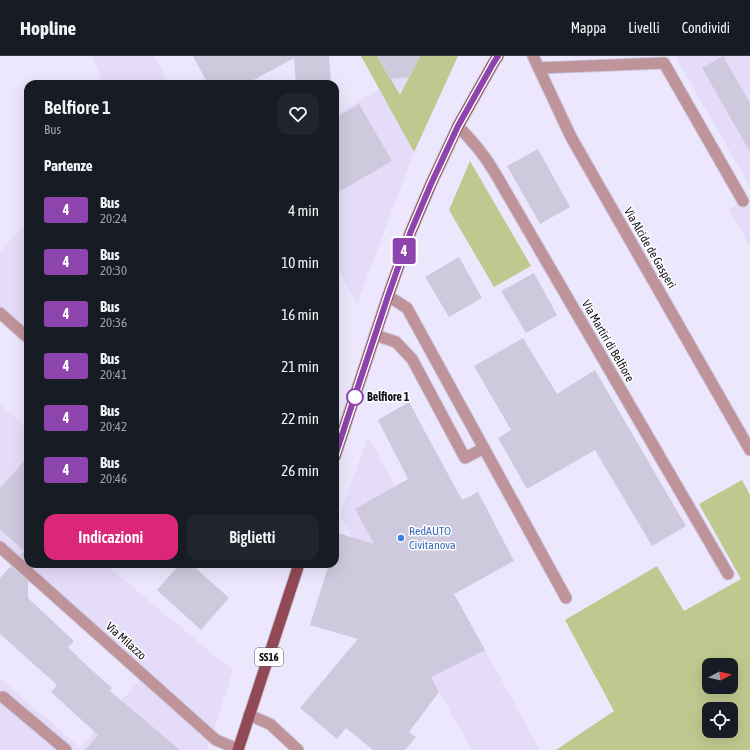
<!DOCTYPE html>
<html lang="it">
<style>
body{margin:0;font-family:"Asap Condensed",sans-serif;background:#20242c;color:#f1f3f6;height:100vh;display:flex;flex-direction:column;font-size:15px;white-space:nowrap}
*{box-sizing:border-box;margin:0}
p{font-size:13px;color:#9ea1a6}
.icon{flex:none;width:22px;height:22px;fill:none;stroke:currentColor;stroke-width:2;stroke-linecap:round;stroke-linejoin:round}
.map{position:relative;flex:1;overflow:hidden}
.details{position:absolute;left:24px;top:24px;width:315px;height:488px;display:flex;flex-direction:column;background:#171b24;border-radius:12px;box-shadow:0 4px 16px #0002}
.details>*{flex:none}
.badge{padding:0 8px;border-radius:3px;font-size:14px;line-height:26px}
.needle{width:26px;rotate:83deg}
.buttons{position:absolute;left:702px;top:602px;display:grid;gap:8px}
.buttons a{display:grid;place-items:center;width:36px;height:36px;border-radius:8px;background:#171b24;box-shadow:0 4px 16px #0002;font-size:20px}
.map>.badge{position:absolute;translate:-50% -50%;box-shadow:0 0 0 2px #fff}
h2{padding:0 20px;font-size:15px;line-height:36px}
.round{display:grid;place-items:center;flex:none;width:42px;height:42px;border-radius:12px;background:#20242c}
.head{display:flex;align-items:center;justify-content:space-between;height:68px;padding:0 20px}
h1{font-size:19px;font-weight:600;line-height:30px}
.primary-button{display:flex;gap:8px;margin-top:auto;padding:8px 20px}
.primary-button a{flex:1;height:46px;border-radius:12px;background:#db2777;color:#fff;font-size:16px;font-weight:600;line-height:46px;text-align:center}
.primary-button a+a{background:#20242c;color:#f1f3f6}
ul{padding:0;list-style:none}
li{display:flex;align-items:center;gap:12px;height:52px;padding:0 20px}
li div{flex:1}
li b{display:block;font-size:15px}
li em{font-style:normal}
li .badge{min-width:44px;font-weight:700;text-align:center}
header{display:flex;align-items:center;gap:24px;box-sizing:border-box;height:56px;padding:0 20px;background:#171b24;border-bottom:1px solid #363941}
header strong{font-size:19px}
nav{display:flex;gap:22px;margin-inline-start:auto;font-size:14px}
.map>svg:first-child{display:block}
.built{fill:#e5dcf9}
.green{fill:#bfc98f;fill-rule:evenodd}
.building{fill:#cfc9de}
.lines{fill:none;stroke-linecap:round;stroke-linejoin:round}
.service-casing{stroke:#cac5d8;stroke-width:13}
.minor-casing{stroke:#cac5d8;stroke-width:13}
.primary-casing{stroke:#cac5d8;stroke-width:13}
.service{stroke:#be9399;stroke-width:11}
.minor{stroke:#be9399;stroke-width:11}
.primary{stroke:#914956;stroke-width:11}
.line-casing{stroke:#fff;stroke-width:9}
.line{stroke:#8e44ad;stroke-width:6}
.stop-dot{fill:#fff;stroke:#8e44ad;stroke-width:2}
.shop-dot{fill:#3f7fe0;stroke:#fff;stroke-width:1.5}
.labels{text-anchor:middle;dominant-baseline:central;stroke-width:3;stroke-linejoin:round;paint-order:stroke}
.shield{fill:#fff;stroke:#5a585d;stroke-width:1}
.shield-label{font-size:11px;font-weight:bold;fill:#131118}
.street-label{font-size:12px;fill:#131118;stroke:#fff}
.stop-label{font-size:12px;font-weight:bold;fill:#131118;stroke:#fff;text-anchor:start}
.shop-label{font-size:12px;fill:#366cbe;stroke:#fff;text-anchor:start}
</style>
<header>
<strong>Hopline</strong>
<nav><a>Mappa</a><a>Livelli</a><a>Condividi</a></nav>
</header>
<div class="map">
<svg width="750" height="694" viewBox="0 0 750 694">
<rect width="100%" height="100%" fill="#ede7fd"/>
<g class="built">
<path d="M92 0H154L169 28H103Z"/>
<path d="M361 0H458L414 96 357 248 335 208V59L380 33Z"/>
<path d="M675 0H750V130L679 7Z"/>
<path d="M750 140V190L729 153Z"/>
<path d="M28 165V282L0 257V196Z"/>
<path d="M0 348 28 373V508H105L233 615 207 694H0V622L80 692 144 619 0 491Z"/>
<path d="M368 380 395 430 540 694H472L340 459Z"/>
</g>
<g class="green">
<path d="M361 0H377L400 39 420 0H458L414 96Z"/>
<path d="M470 105 531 210 494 231 449 154Z"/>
<path d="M742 424 750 439V694H556L614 655 565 564 657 510 684 555 741 523 699 448ZM709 609H731V631H709ZM709 653H731V675H709Z"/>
</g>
<g class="building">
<path d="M193 0H329L331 27 296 28 294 2 246 28H208Z"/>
<path d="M377 0H420L409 21 391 23Z"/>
<path d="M723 0 750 47V96L702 12Z"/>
<path d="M359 48 392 105 335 138V62Z"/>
<path d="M538 93 570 151 540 168 507 110Z"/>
<path d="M459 201 482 242 449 261 425 221Z"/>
<path d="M534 217 557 259 526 277 501 235Z"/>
<path d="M523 282 557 338 595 314 686 470 652 490 595 394 527 433 498 382 511 374 474 310Z"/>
<path d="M409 346 462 444 478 436 514 505 454 538 485 594 431 621 439 636 409 676 416 681 405 694H373L346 672 337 683 300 652 358 583 310 569 329 508H335V488L338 477 374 488 355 453 408 423 378 364Z"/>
<path d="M28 401V507L20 499 24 495 0 473V432Z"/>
<path d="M180 508H191L229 542 201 574 157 534Z"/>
<path d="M11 510 28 525V542L74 585 68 591 84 607 112 632 110 635 180 694H85L98 679 51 636 57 629 0 578V522Z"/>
</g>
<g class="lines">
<g class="service-casing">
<g id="service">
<path d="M539 12 664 7 743 145"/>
<path d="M388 240 407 252 566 542"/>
<path d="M375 279 396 286 412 303 465 402 484 392"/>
<path d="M3 641 66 694"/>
</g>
</g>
<g class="minor-casing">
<g id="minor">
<path d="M533 0 571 81 750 394"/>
<path d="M458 70C473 86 484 98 495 117L728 518"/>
<path d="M0 257 28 282"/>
<path d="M0 491 216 684 238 693"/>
<path d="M249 659 270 668 298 694"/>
</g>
</g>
<g class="primary-casing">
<g id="primary">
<path d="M335 400 388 240 411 175 431 128 458 70 494 6 498 0"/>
<path d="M238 694 299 508"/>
</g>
</g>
<use href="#service" class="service"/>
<use href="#minor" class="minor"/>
<use href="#primary" class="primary"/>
</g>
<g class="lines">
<g class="line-casing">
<path id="line" d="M335 400 388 240 411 175 431 128 458 70 494 6 498 0"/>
</g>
<use href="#line" class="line"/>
</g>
<circle class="stop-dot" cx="355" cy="341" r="8"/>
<circle class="shop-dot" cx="401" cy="482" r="4"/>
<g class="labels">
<rect class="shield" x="255" y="592" width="28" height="18" rx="3"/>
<g class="shield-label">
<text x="269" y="601">SS16</text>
</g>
<g class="street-label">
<text transform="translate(650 192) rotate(60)">Via Alcide de Gasperi</text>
<text transform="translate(608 285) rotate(60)">Via Martiri di Belfiore</text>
<text transform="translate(126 585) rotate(42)">Via Milazzo</text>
</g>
<g class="stop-label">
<text x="367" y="341">Belfiore 1</text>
</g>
<g class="shop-label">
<text x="409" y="475">RedAUTO<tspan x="409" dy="14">Civitanova</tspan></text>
</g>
</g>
</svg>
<div class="buttons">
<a><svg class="needle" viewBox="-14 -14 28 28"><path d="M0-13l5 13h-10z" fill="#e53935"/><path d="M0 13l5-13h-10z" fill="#9ea1a6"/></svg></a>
<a><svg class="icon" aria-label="locate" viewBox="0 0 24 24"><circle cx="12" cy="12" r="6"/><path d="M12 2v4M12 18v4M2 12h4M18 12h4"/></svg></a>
</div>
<b class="badge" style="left:404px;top:195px;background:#8e44ad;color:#fff">4</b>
<section class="details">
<div class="head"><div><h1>Belfiore 1</h1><p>Bus</p></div><a class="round"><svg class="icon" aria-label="heart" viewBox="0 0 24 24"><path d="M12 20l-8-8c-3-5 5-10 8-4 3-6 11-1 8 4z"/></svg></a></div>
<h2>Partenze</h2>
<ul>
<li><span class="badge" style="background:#8e44ad;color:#fff">4</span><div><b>Bus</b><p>20:24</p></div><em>4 min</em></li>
<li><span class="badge" style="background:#8e44ad;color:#fff">4</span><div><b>Bus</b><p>20:30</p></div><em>10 min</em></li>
<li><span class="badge" style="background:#8e44ad;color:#fff">4</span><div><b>Bus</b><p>20:36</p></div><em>16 min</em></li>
<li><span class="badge" style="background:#8e44ad;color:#fff">4</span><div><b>Bus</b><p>20:41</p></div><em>21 min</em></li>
<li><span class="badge" style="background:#8e44ad;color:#fff">4</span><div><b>Bus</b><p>20:42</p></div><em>22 min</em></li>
<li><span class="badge" style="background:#8e44ad;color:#fff">4</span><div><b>Bus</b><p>20:46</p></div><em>26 min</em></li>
</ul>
<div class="primary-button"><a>Indicazioni</a><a>Biglietti</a></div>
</section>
</div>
